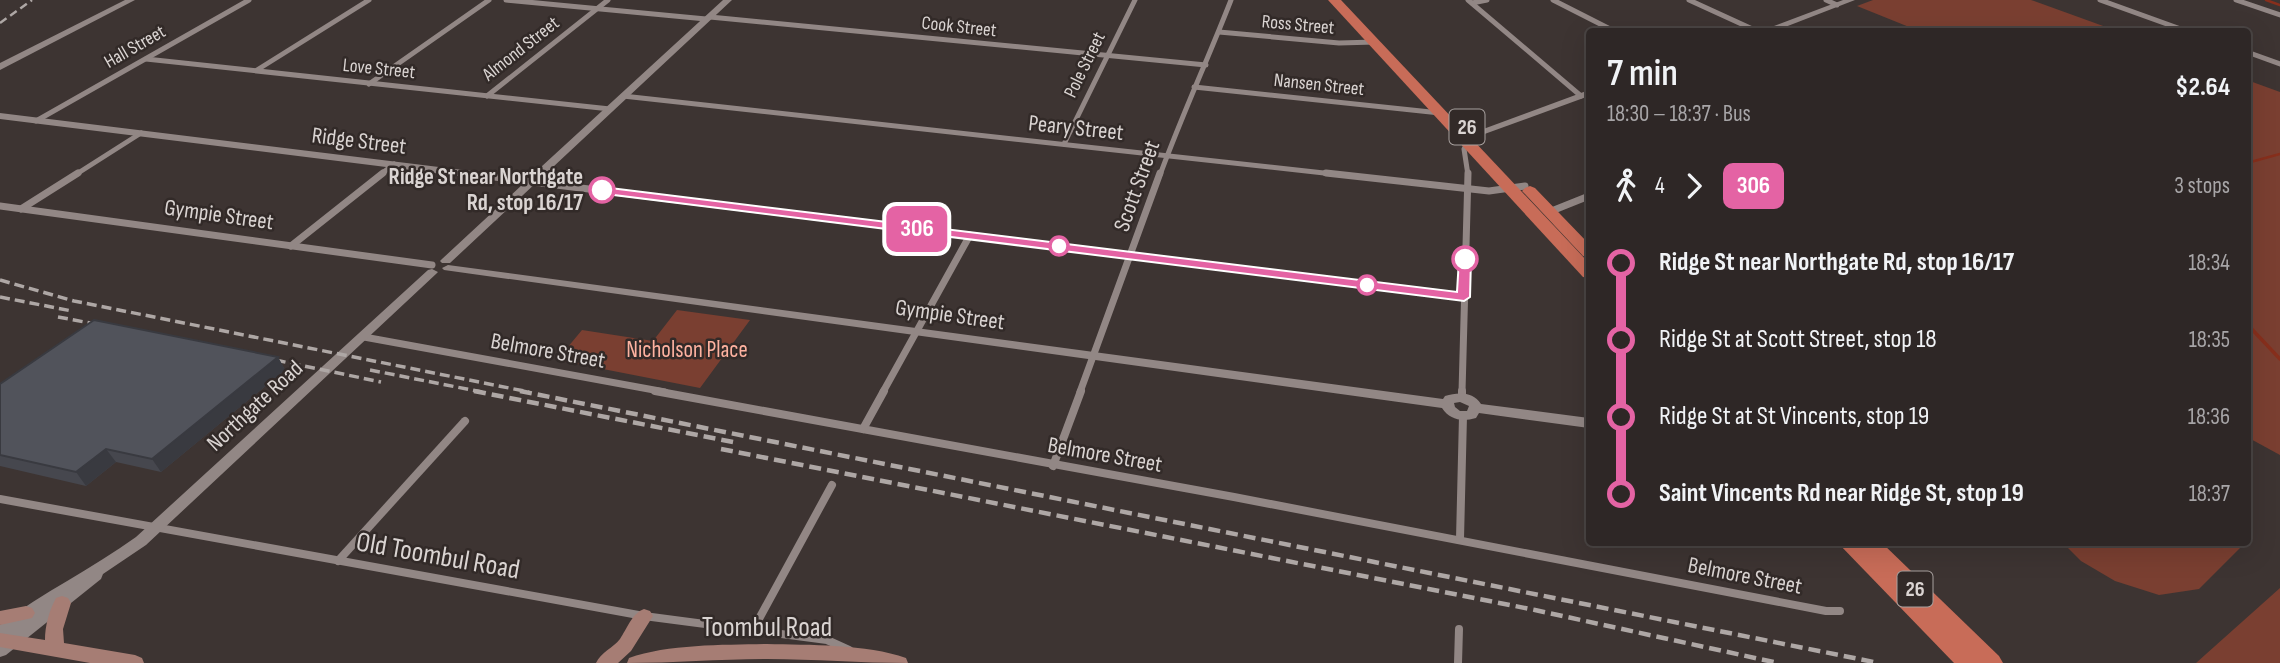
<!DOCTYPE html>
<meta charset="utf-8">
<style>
body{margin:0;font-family:"Sofia Sans Condensed",sans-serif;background:#3a3332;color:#f1f3f6;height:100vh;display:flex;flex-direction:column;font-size:26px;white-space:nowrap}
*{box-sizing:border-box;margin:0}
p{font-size:23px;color:#a7a5a7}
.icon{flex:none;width:38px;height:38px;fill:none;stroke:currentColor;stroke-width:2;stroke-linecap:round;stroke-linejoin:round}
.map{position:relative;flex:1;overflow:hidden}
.side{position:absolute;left:1586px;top:28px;width:665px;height:518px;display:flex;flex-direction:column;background:#2e2726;border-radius:7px;box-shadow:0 7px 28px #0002,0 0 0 2px #494443}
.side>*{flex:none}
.badge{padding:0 14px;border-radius:10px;font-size:24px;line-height:46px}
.map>.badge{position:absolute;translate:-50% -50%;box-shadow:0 0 0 4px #fff}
.legs{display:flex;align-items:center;gap:10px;height:77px;padding:0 21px;font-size:23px}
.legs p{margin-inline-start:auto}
.headline{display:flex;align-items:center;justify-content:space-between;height:119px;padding:0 21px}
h1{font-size:38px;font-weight:600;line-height:52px}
ul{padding:0 21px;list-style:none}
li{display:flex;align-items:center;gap:24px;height:77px;font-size:26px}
li i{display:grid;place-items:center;width:10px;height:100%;margin:0 9px;background:currentColor}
li i::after{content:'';width:18px;height:18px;margin:-9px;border:5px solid;border-radius:50%;background:#2e2726}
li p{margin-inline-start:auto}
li:first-child i{background:linear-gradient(#0000 50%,currentColor 0)}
li:last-child i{background:linear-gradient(currentColor 50%,#0000 0)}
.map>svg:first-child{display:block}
.green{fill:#7a3f31}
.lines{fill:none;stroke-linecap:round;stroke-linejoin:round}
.stream-far1{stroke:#872f1c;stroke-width:2.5}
.stream{stroke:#872f1c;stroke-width:3.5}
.minor-far2{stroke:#928785;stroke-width:5}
.minor-far1{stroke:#928785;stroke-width:7}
.minor{stroke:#928785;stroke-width:8}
.tertiary{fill:#928785;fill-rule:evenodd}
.secondary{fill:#a67d74;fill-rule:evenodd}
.trunk{fill:#c86c58;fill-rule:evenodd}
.rail-far2{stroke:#aea7a5;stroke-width:2.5;stroke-dasharray:8 4.5;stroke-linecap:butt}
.rail-far1{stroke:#aea7a5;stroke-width:3.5;stroke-dasharray:10 5;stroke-linecap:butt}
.rail{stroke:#aea7a5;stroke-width:4.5;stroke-dasharray:12 6;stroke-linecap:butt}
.wall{fill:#46474e}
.shaded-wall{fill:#393a40}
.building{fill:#51535b;stroke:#393a40;stroke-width:2}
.line-1{fill:#e463a4;stroke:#fff;stroke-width:2}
.stop-1-dot{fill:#fff;stroke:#e463a4;stroke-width:3.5}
.labels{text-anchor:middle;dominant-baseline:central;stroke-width:5;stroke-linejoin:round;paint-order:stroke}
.far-street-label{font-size:19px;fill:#dad4d2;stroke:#322a28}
.shield{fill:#322a28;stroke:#a8a19f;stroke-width:2}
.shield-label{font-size:21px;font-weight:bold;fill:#dad4d2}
.street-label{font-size:23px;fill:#dad4d2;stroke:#322a28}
.stop-label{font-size:23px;font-weight:bold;fill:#dad4d2;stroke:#322a28;text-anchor:end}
.park-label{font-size:23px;fill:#feb2a0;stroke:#322a28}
.near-street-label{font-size:28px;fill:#dad4d2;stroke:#322a28}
</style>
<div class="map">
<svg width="2280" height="663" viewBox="0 0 2280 663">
<rect width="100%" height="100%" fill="#3d3432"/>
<g class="green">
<path d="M1873 0H2031L2117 31H1919L1857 6Z"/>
<path d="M2247 80 2280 92V455L2247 437Z"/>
<path d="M677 310 750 320 700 388 557 360 582 330 653 341Z"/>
<path d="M2063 543H2245L2199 589 2159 595 2115 581 2081 561Z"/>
<path d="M2280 588V663H2196Z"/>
</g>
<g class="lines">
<g class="stream-far1">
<path d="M2266 0 2280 5"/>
<path d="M2247 163 2280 154"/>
</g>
<path class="stream" d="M2247 324 2280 359"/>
<g class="minor-far2">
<path d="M506 0 706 19"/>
<path d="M1468 0 1581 96"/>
<path d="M1553 0 1616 32"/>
<path d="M1689 0 1759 32"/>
<path d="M1826 0 1837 5"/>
<path d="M2100 0 2189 32"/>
<path d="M2236 0 2280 15"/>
<path d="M1472 3 1487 0"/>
<path d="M710 17 1206 65"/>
<path d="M1219 32 1339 43 1375 42"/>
<path d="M2247 52 2280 64"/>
<path d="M146 59 610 109"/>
<path d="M257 70 369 0"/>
<path d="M369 84 489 0"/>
<path d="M1194 87 1440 113"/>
<path d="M487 96 608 0"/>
<path d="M623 96 1342 175"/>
<path d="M36 121 249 0"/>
<path d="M1064 144 1135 0"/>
<path d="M75 175 141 133"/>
<path d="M380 175 394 164"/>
<path d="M1160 175C1182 115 1208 59 1231 0"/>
<path d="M1468 175 1464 149 1468 142"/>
</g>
<g class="minor-far1">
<path d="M1326 173 1489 191 1525 186"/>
<path d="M532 182 1464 297"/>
<path d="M0 206 432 265"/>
<path d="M21 209 78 173"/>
<path d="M1549 212 1589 196"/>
<path d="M291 246 383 173"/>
<path d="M364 337 665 392"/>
<path d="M883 392 970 235"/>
<path d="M1080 392 1160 173"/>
<path d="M1462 392 1468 173"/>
</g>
<g class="minor">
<path d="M655 391 1234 497 1826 611H1840"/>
<path d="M1462 397V391"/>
<path d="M863 429 884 391"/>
<path d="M1053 466 1081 391"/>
<path d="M0 499 644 616 827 640 849 650"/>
<path d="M1460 539 1463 416"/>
<path d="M338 561 465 421"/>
<path d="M754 628 832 485"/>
<path d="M1458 663 1459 629"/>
</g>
<g class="tertiary">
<path d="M125 0H135L0 70V63Z"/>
<path d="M723 0H732L450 263H442L440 261 442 259 523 184 0 119V113L529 178Z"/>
<path d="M1843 0H1855L1772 32H1758Z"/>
<path d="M1589 90V96L1468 140H1460L1459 138Z"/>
<path d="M448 265 1443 399 1445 396C1459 392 1473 392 1481 404L1589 418V428L1479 413 1476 418C1462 422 1450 420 1442 408L444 270 442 268ZM1460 402 1469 406 1467 411H1460L1455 407 1454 403Z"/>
<path d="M432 269 438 272 436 274 146 545 103 574 101 579 6 655 0 657V625C43 592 92 569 136 537L428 270Z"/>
</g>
<g class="secondary">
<path d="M62 596 68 598 71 603 63 629 64 643 135 655 142 658 144 663H90L0 647V633L45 640C45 626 49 611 56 598Z"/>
<path d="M26 606 32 608 35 613 32 618 0 625V611Z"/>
<path d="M644 609 650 611 653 616 631 651 618 663H596C601 652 613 648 620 639 627 629 632 613 644 609Z"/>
<path d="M767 644C808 645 867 644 906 658L908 663C861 663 814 659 767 659 721 659 674 663 627 663L629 658C668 644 726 645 767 644Z"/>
</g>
<g class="trunk">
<path d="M1328 0H1341L1589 263V278L1583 277Z"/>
<path d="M1530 186 1535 188 1589 244V258L1583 256 1525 194 1522 191 1525 188Z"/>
<path d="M1837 542H1881L1999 656 2003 663H1954Z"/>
</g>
<path class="rail-far2" d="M0 23 32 0"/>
<g class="rail-far1">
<path d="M0 280 74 301 529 392"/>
<path d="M0 297 72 311"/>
<path d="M58 317 106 326"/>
<path d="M261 357 381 382"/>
<path d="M370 370 482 392"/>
</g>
<g class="rail">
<path d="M474 391 738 443"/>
<path d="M520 391 1879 663"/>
<path d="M721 449 1535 610 1778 663"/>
</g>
</g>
<path class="wall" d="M278 357 285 370 161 472 116 462 86 486 0 466V384Z"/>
<g class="shaded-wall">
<path d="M278 357 285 370 161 472 152 459Z"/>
<path d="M106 449 116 462 86 486 76 472Z"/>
</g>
<path class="building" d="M94 320 278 357 152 459 106 449 76 472 0 455V384Z"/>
<path class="line-1" d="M602 187 1457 292 1459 259 1465 256 1471 259 1470 297 1464 301 598 193 597 190Z"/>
<g class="stop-1-dot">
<circle cx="602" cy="190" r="12"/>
<circle cx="1059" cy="246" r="9"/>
<circle cx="1465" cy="259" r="12"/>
<circle cx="1367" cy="285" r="9"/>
</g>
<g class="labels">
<g class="far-street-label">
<text transform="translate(1298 25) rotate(5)">Ross Street</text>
<text transform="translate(959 27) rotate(6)">Cook Street</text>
<text transform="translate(135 47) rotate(-30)">Hall Street</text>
<text transform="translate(521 49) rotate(-38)">Almond Street</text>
<text transform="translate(1085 65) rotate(-64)">Pole Street</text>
<text transform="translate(379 69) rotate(6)">Love Street</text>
<text transform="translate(1319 85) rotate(6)">Nansen Street</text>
</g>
<g class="shield">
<rect x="1449.5" y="109.5" width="35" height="35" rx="5"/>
<rect x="1897.5" y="571.5" width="35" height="35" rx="5"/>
</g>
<g class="shield-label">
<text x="1467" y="127">26</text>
<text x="1915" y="589">26</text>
</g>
<g class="street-label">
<text transform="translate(1076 128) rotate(6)">Peary Street</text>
<text transform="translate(359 141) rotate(7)">Ridge Street</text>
<text transform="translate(1137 186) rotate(-70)">Scott Street</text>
<text transform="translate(219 215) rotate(8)">Gympie Street</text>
<text transform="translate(950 315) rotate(8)">Gympie Street</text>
<text transform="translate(548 351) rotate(10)">Belmore Street</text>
<text transform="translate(255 406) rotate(-43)">Northgate Road</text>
<text transform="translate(1105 455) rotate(10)">Belmore Street</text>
<text transform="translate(1745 576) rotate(11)">Belmore Street</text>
</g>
<g class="stop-label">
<text x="583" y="177">Ridge St near Northgate<tspan x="583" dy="26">Rd, stop 16/17</tspan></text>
</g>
<g class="park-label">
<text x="687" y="350">Nicholson Place</text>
</g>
<g class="near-street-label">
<text transform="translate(438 556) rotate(10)">Old Toombul Road</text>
<text x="767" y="627">Toombul Road</text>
</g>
</g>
</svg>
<b class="badge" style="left:917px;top:229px;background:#e463a4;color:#fff">306</b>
<section class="side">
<div class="headline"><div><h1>7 min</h1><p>18:30 – 18:37 · Bus</p></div><b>$2.64</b></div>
<div class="legs"><svg class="icon" aria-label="walk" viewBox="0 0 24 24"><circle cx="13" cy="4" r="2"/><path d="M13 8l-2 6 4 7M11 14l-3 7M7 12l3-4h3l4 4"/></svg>4<svg class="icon" aria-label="forward" viewBox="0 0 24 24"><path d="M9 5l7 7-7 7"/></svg><b class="badge" style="background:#e463a4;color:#fff">306</b><p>3 stops</p></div>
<ul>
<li><i style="color:#e463a4"></i><b>Ridge St near Northgate Rd, stop 16/17</b><p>18:34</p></li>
<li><i style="color:#e463a4"></i><span>Ridge St at Scott Street, stop 18</span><p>18:35</p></li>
<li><i style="color:#e463a4"></i><span>Ridge St at St Vincents, stop 19</span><p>18:36</p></li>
<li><i style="color:#e463a4"></i><b>Saint Vincents Rd near Ridge St, stop 19</b><p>18:37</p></li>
</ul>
</section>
</div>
